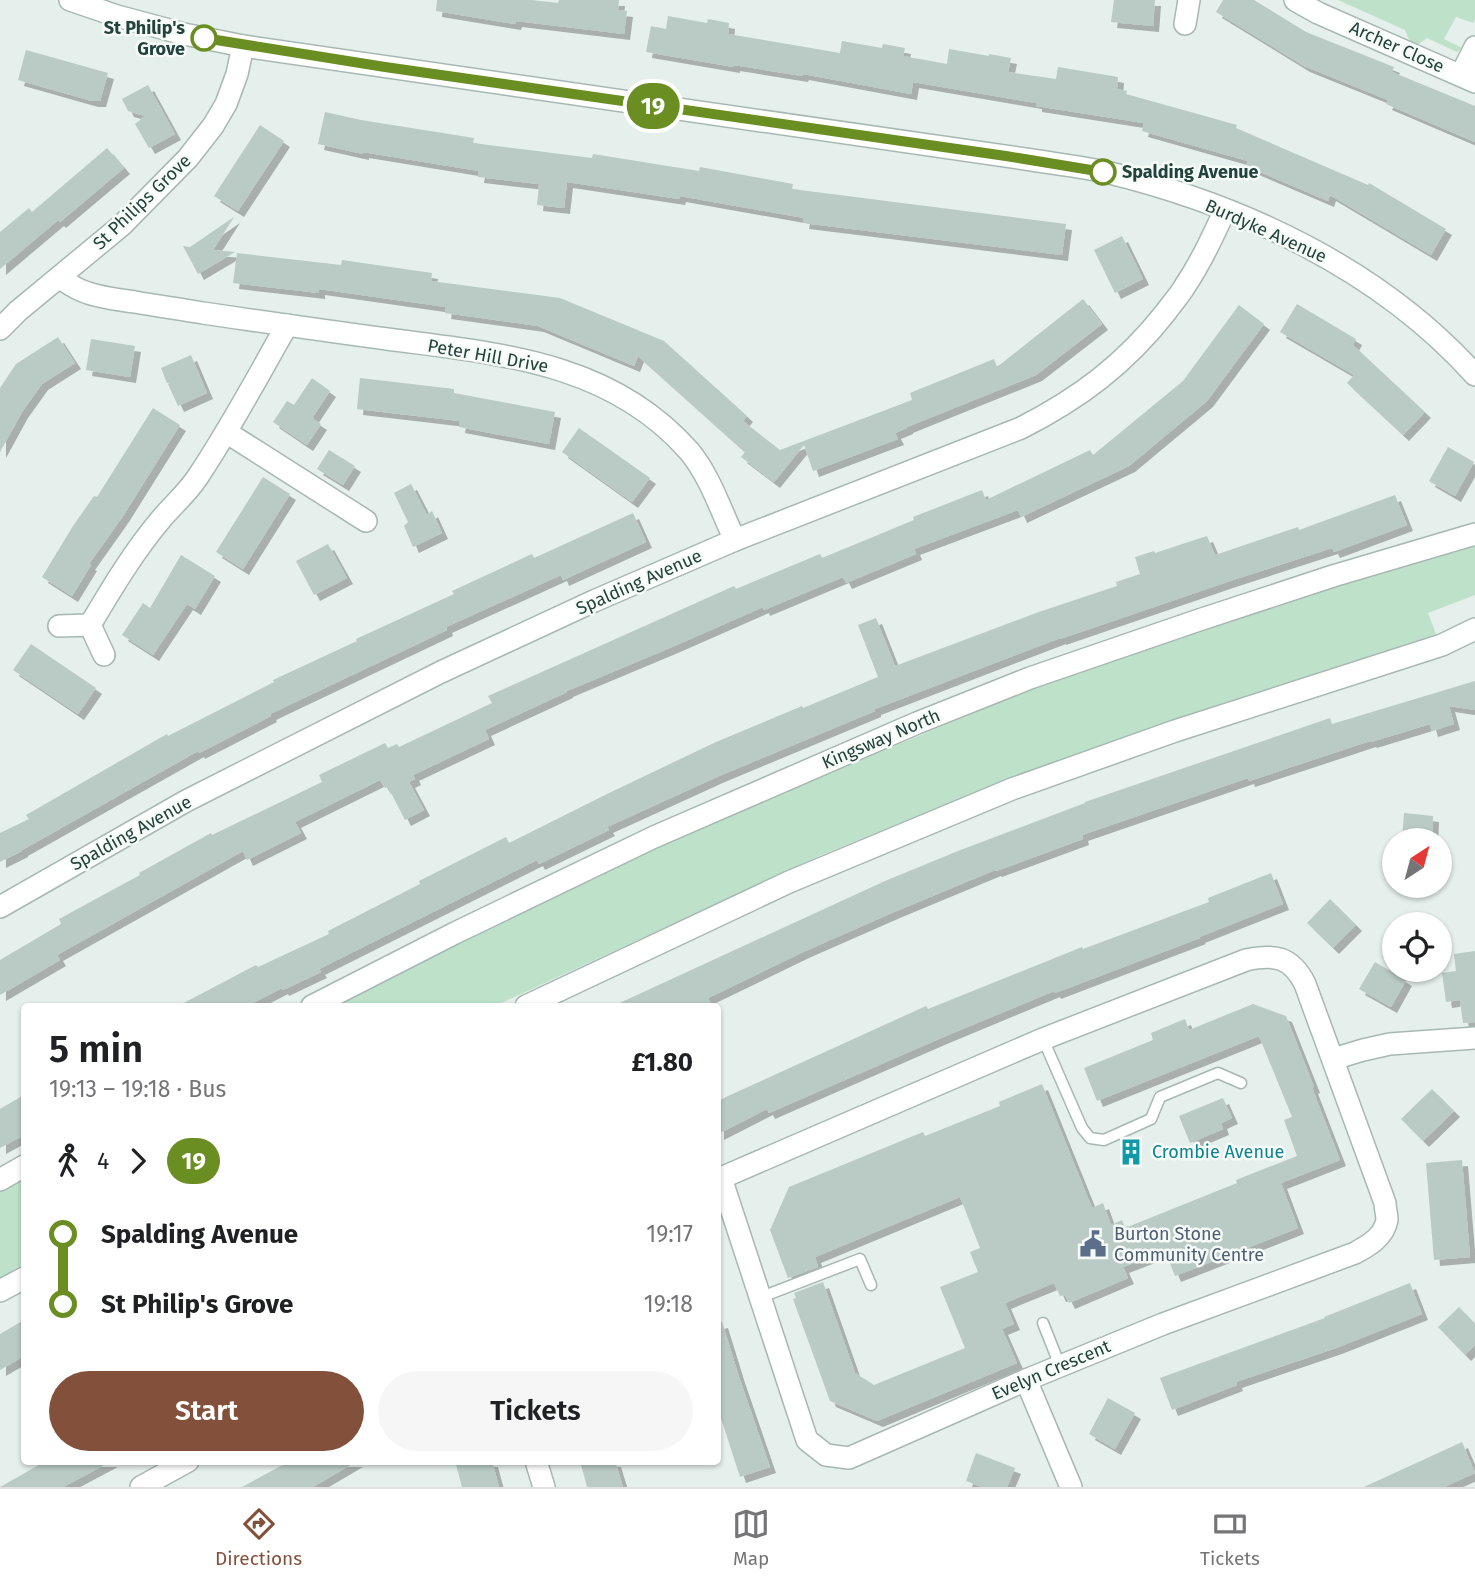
<!DOCTYPE html>
<meta charset="utf-8">
<style>
body{margin:0;font-family:"Fira Sans",sans-serif;background:#f6f6f6;color:#202124;height:100vh;display:flex;flex-direction:column;font-size:26px;white-space:nowrap}
*{box-sizing:border-box;margin:0}
p{font-size:23px;color:#757577}
.icon{flex:none;width:38px;height:38px;fill:none;stroke:currentColor;stroke-width:2;stroke-linecap:round;stroke-linejoin:round}
.map{position:relative;flex:1;overflow:hidden}
.details{position:absolute;left:21px;top:1003px;width:700px;height:462px;display:flex;flex-direction:column;background:#fff;border-radius:7px;box-shadow:0 2px 5px #0004}
.details>*{flex:none}
.badge{padding:0 14px;border-radius:23px;font-size:24px;line-height:46px}
.needle{width:46px;rotate:36deg}
.controls{position:absolute;left:1382px;top:828px;display:grid;gap:14px}
.controls a{display:grid;place-items:center;width:70px;height:70px;border-radius:50%;background:#fff;box-shadow:0 2px 5px #0004;font-size:35px}
.map>.badge{position:absolute;translate:-50% -50%;box-shadow:0 0 0 4px #fff}
.legs{display:flex;align-items:center;gap:10px;height:77px;padding:0 28px;font-size:23px}
.legs p{margin-inline-start:auto}
.head{display:flex;align-items:center;justify-content:space-between;height:119px;padding:0 28px}
h1{font-size:38px;font-weight:600;line-height:52px}
.primary-button{display:flex;gap:14px;margin-top:auto;padding:14px 28px}
.primary-button a{flex:1;height:80px;border-radius:42px;background:#82503b;color:#fff;font-size:28px;font-weight:600;line-height:80px;text-align:center}
.primary-button a+a{background:#f6f6f6;color:#202124}
ul{padding:0 28px;list-style:none}
li{display:flex;align-items:center;gap:24px;height:70px;font-size:26px}
li i{display:grid;place-items:center;width:10px;height:100%;margin:0 9px;background:currentColor}
li i::after{content:'';width:18px;height:18px;margin:-9px;border:5px solid;border-radius:50%;background:#fff}
li p{margin-inline-start:auto}
li:first-child i{background:linear-gradient(#0000 50%,currentColor 0)}
li:last-child i{background:linear-gradient(currentColor 50%,#0000 0)}
.dock{display:flex;justify-content:space-around;align-items:center;height:98px;border-top:2px solid #e0e0e0;background:#fff;font-size:19px;color:#757577}
.dock a{display:grid;justify-items:center;gap:4px}
.dock .selected{color:#82503b}
.map>svg:first-child{display:block}
.green{fill:#bde1c9}
.building{fill:#bacac4;filter:url(#shadow)}
.lines{fill:none;stroke-linecap:round;stroke-linejoin:round}
.service-casing{stroke:#a7b8b3;stroke-width:13}
.minor-casing{stroke:#a7b8b3;stroke-width:24}
.tertiary-casing{stroke:#a7b8b3;stroke-width:24}
.service{stroke:#fff;stroke-width:10}
.minor{stroke:#fff;stroke-width:21}
.tertiary{stroke:#fff;stroke-width:21}
.line-1-casing{stroke:#fff;stroke-width:16}
.line-1{stroke:#6b8e23;stroke-width:10}
.stop-1-dot{fill:#fff;stroke:#6b8e23;stroke-width:3.5}
.labels{text-anchor:middle;dominant-baseline:central;stroke-width:5;stroke-linejoin:round;paint-order:stroke}
.stop-label{font-size:18px;font-weight:bold;fill:#22423c;stroke:#f6fbf8;text-anchor:end}
.street-label{font-size:18px;fill:#22423c;stroke:#f6fbf8}
.culture-label{font-size:18px;fill:#0d838f;stroke:#f6fbf8;text-anchor:start}
.service-label{font-size:18px;fill:#4e5e75;stroke:#f6fbf8;text-anchor:start}
</style>
<div class="map">
<svg width="1475" height="1487" viewBox="0 0 1475 1487">
<defs>
<filter id="shadow"><feDropShadow dx="6" dy="6" stdDeviation="0" flood-color="#0004"/></filter>
</defs>
<rect width="100%" height="100%" fill="#e5efeb"/>
<g class="green">
<path d="M1338 0H1475V19L1473 23 1456 17 1444 39 1462 48 1457 52 1427 38 1417 45 1410 42 1405 30Z"/>
<path d="M1475 542V595L1428 613 1436 634 1008 779 819 856 495 1006H329L671 838 1091 665Z"/>
<path d="M24 1177V1264L0 1278V1191Z"/>
</g>
<g class="building">
<path d="M437 0H531L558 3 559 0H619L618 10 627 11 624 34 516 21 515 24 436 11Z"/>
<path d="M1114 0H1155L1153 26 1111 22Z"/>
<path d="M1223 0H1254L1306 32 1394 67 1392 72 1475 106V142L1386 104 1388 100 1304 66 1216 12Z"/>
<path d="M668 16 707 23 708 19 729 23 728 34 840 53 842 41 882 48 883 44 905 48 903 56 947 64 949 49 989 56V54L1011 58 1008 72 1056 79 1058 67 1118 77 1117 89 1127 91 1126 94 1237 125 1236 128 1368 185 1369 183 1446 229 1431 255 1330 195 1328 201 1246 166 1248 161 1142 131 1144 123 1036 106V103L913 82 911 94 803 74 802 76 734 65V67L646 52 651 26 666 29Z"/>
<path d="M26 50 108 73 100 101H92L18 80Z"/>
<path d="M148 85 175 134 149 148 135 124 145 116 128 111 122 99Z"/>
<path d="M325 112 361 120 474 138 473 143 592 158 593 154 699 171 700 167 793 184 792 189 1066 224 1062 255 803 223 804 218 680 196 679 199 567 182 564 208 537 205 539 184 478 177 479 171 363 152V154L318 144Z"/>
<path d="M260 125 284 141 238 211 214 196Z"/>
<path d="M107 148 124 168 60 222 58 220 0 269V232L29 208 32 212Z"/>
<path d="M234 217 213 250 235 252 198 274 183 246 190 247Z"/>
<path d="M1122 236 1143 279 1115 293 1094 250Z"/>
<path d="M237 253 341 265 342 260 432 273 431 281 560 298 664 341 747 416 743 421 780 450 912 400 910 393 994 359 997 367 1083 299 1102 324 1036 375 907 427V428L895 433 898 439 813 471 804 445 774 482 741 457 745 452 638 356 634 366 538 326 445 313 446 307 319 289V293L233 283Z"/>
<path d="M1297 304 1356 339 1353 345 1425 412 1403 435 1347 383 1354 375 1280 332Z"/>
<path d="M1239 305 1264 324 1207 401 1129 466 1021 517 1018 510 914 549 916 554 846 583 843 577 764 610 763 607 672 647 567 691V692L485 730 489 739 413 775 415 779 409 782 424 810 405 820 388 787 385 788 380 780 295 822 301 833 247 860 243 851 57 955 60 960 0 995V960L61 924 59 919 140 875 139 873 211 833 212 835 322 782 319 775 385 743 388 748 397 744 399 747 492 703 488 696 734 586 736 589 820 554 822 558 914 520 913 517 982 490 986 500 1090 450 1093 455 1183 381Z"/>
<path d="M58 337 75 363 42 384 22 412 0 452V388L16 364Z"/>
<path d="M91 339 135 346 130 377 86 370Z"/>
<path d="M191 355 207 393 178 406 168 384 169 383H167L161 368Z"/>
<path d="M312 378 330 391 312 418 321 424 307 445 273 422 287 401 294 405Z"/>
<path d="M360 378 454 389V393L555 412 549 444 459 427 460 421 357 409Z"/>
<path d="M153 408 180 425 123 516 89 564 91 565 72 596 42 577 73 526 94 496 97 497Z"/>
<path d="M579 428 650 478 632 502 562 452Z"/>
<path d="M1448 447 1474 462 1455 496 1429 481Z"/>
<path d="M329 450 355 466 343 485 317 469Z"/>
<path d="M263 477 290 494 243 569 216 552Z"/>
<path d="M411 484 427 515 432 511 442 533 413 547 404 526 408 522 394 493Z"/>
<path d="M1395 495 1407 525 1334 552 1332 548 1233 580 1060 639V638L875 709V711L719 776 607 827 609 830 539 864 537 860 319 969 321 972 283 990 282 988 247 1006H178L256 965 258 967 329 934 328 931 420 884 419 881 506 837 509 843 607 794 716 742 802 706 803 708 878 677 858 625 876 618 895 666 1036 613 1117 586 1116 582 1140 574 1135 557 1154 551 1155 553 1207 536 1215 555 1298 527 1299 530Z"/>
<path d="M633 513 646 542 563 580 561 575 446 627 447 630 270 714 271 716 199 753 198 751 22 850V851L0 862V833L29 819 26 815 167 734 168 736 274 682 273 680 357 641 356 639 454 594 452 591 532 554 534 558Z"/>
<path d="M328 544 347 578 314 595 296 561Z"/>
<path d="M181 555 215 576 195 609 187 604 153 655 122 635 143 603 150 608Z"/>
<path d="M31 644 96 688 78 714 13 670Z"/>
<path d="M1475 681V710L1449 706 1454 724 1432 731 1430 724 1371 742 1370 741 1249 781 1248 778 1082 835 1083 839 996 871 995 870 894 912 803 952 708 998 712 1006H613L885 881 958 851 1085 803V802L1330 718 1332 724Z"/>
<path d="M1404 813 1433 816 1432 840H1402Z"/>
<path d="M1271 873 1283 904 1199 937 1200 938 1055 993 1054 991 941 1038 769 1113 767 1109 718 1134V1101L728 1096 926 1006 928 1009 1082 947 1083 949 1209 902 1208 898Z"/>
<path d="M1330 899 1356 925 1333 948 1307 923Z"/>
<path d="M1475 951V1022L1463 1023 1460 1000 1446 1002 1442 973 1456 971 1454 954Z"/>
<path d="M1375 962 1406 980 1391 1007 1359 989Z"/>
<path d="M1253 1004 1286 1016 1314 1087 1312 1088 1340 1160 1281 1183 1298 1228 1175 1276 1165 1251 1123 1267 1128 1278 1069 1303 1065 1295 1060 1296 1054 1283 1005 1303 1014 1324 1002 1329 1017 1363 877 1421 830 1401 793 1299 796 1298 794 1293 823 1282 855 1373 874 1385 965 1348 940 1287 978 1272 970 1252 980 1248 960 1197 815 1257 818 1267 788 1278 770 1230 789 1187 923 1132 925 1136 1000 1106 999 1102 1042 1084 1092 1208 1103 1203 1111 1225 1122 1220 1125 1228 1237 1183 1236 1180 1297 1156 1284 1120 1292 1117 1259 1036 1097 1101 1084 1068 1153 1040 1151 1033 1185 1019 1189 1030Z"/>
<path d="M1432 1089 1454 1111 1423 1141 1401 1119Z"/>
<path d="M24 1095V1135L0 1148V1109Z"/>
<path d="M1223 1098 1232 1118 1221 1123 1223 1129 1190 1143 1179 1116Z"/>
<path d="M1462 1160 1470 1257 1434 1260 1426 1163Z"/>
<path d="M1410 1283 1422 1314 1336 1348 1236 1382 1237 1385 1172 1410 1160 1378 1325 1318 1324 1317Z"/>
<path d="M1459 1307 1475 1324V1345L1465 1355 1438 1327Z"/>
<path d="M24 1320V1356L0 1370V1334Z"/>
<path d="M722 1322 739 1377 770 1467 740 1477 718 1409V1323Z"/>
<path d="M1108 1398 1135 1413 1115 1449 1089 1434Z"/>
<path d="M1462 1442 1475 1473 1444 1487H1364Z"/>
<path d="M976 1453 1015 1468 1007 1487H982L966 1481Z"/>
<path d="M46 1461H112L63 1487H0Z"/>
<path d="M290 1461H357L313 1487H242Z"/>
<path d="M455 1461H492L499 1487H462Z"/>
<path d="M580 1461H615L623 1487H587Z"/>
</g>
<g class="lines">
<g class="service-casing">
<g id="service">
<path d="M1043 1039 1082 1128 1090 1138 1104 1140 1151 1119 1160 1097 1218 1073 1241 1083"/>
<path d="M759 1298 860 1259 871 1285"/>
<path d="M1043 1323 1060 1366"/>
</g>
</g>
<g class="minor-casing">
<g id="minor">
<path d="M1295 0 1318 13 1475 82"/>
<path d="M1185 24 1189 0"/>
<path d="M1461 75 1475 47"/>
<path d="M60 278C69 284 77 290 88 293 103 298 119 300 135 302 157 306 180 309 203 313 264 322 326 331 387 339 498 354 610 361 689 451 710 476 721 511 735 540"/>
<path d="M0 329 18 311 122 225 188 158 213 126 226 104 237 74 243 46"/>
<path d="M226 432 366 521"/>
<path d="M90 625C112 588 134 551 162 518 173 505 187 493 197 478 230 429 258 376 287 325"/>
<path d="M59 626 90 625 104 655"/>
<path d="M0 907 186 801 441 672 594 601 735 540 1021 428C1080 398 1125 364 1166 312 1172 303 1180 295 1185 286 1201 262 1213 236 1225 210"/>
<path d="M312 1006 455 933 654 837 917 723 1030 678 1199 620 1333 576 1475 534"/>
<path d="M526 1006 789 882 1012 789 1175 731 1442 645 1475 629"/>
<path d="M1333 1059 1363 1050 1390 1044 1475 1038"/>
<path d="M718 1179 721 1178 1043 1039 1246 960C1274 954 1291 956 1305 984L1385 1203C1385 1208 1387 1215 1387 1220 1384 1237 1368 1246 1355 1253L1163 1324 1026 1380 849 1458 826 1455 807 1440 721 1178"/>
<path d="M0 1180 24 1166"/>
<path d="M0 1291 24 1278"/>
<path d="M1026 1380 1071 1487"/>
<path d="M536 1461 544 1487"/>
<path d="M141 1487 188 1461"/>
</g>
</g>
<g class="tertiary-casing">
<path id="tertiary" d="M70 0 117 16 184 34 243 46 1032 160C1057 164 1082 167 1106 172 1242 205 1380 269 1475 375"/>
</g>
<use href="#service" class="service"/>
<use href="#minor" class="minor"/>
<use href="#tertiary" class="tertiary"/>
</g>
<g class="lines">
<g class="line-1-casing">
<path id="line-1" d="M204 38 385 67 1006 156 1103 172"/>
</g>
<use href="#line-1" class="line-1"/>
</g>
<defs>
<g id="building-bare" transform="scale(2.1)"><path d="M-4-6H4V6H1V3H-1V6H-4ZM-2.5-4.3h1.7v1.8h-1.7ZM.8-4.3h1.7v1.8H.8ZM-2.5-1h1.7V.8h-1.7ZM.8-1h1.7V.8H.8Z" fill="#0f9aa8" stroke="#f6fbf8" stroke-width="2.5" paint-order="stroke"/></g>
<g id="civic-bare" transform="scale(2.1)"><path d="M-.6-6.5H3V-4.5H.6V-3L4-1V1h2V6H-6V1h2V-1L-.6-3ZM-1.2 2.5V6h2.4V2.5Z" fill="#5c6f8a" stroke="#f6fbf8" stroke-width="2.5" paint-order="stroke"/></g>
</defs>
<g fill-rule="evenodd">
<use href="#building-bare" x="1131" y="1152"/>
<use href="#civic-bare" x="1093" y="1244"/>
</g>
<g class="stop-1-dot">
<circle cx="204" cy="38" r="12"/>
<circle cx="1103" cy="172" r="12"/>
</g>
<g class="labels">
<g class="stop-label">
<text x="185" y="28">St Philip's<tspan x="185" dy="21">Grove</tspan></text>
<text x="1122" y="172" text-anchor="start">Spalding Avenue</text>
</g>
<g class="street-label">
<text transform="translate(1397 47) rotate(24)">Archer Close</text>
<text transform="translate(142 202) rotate(-44)">St Philips Grove</text>
<text transform="translate(1266 231) rotate(24)">Burdyke Avenue</text>
<text transform="translate(488 356) rotate(10)">Peter Hill Drive</text>
<text transform="translate(639 582) rotate(-24)">Spalding Avenue</text>
<text transform="translate(881 739) rotate(-23)">Kingsway North</text>
<text transform="translate(131 833) rotate(-29)">Spalding Avenue</text>
<text transform="translate(1051 1370) rotate(-23)">Evelyn Crescent</text>
</g>
<g class="culture-label">
<text x="1152" y="1152">Crombie Avenue</text>
</g>
<g class="service-label">
<text x="1114" y="1234">Burton Stone<tspan x="1114" dy="21">Community Centre</tspan></text>
</g>
</g>
</svg>
<div class="controls">
<a><svg class="needle" viewBox="-14 -14 28 28"><path d="M0-13l5 13h-10z" fill="#e53935"/><path d="M0 13l5-13h-10z" fill="#757577"/></svg></a>
<a><svg class="icon" aria-label="locate" viewBox="0 0 24 24"><circle cx="12" cy="12" r="6"/><path d="M12 2v4M12 18v4M2 12h4M18 12h4"/></svg></a>
</div>
<b class="badge" style="left:653px;top:106px;background:#6b8e23;color:#fff">19</b>
<section class="details">
<div class="head"><div><h1>5 min</h1><p>19:13 – 19:18 · Bus</p></div><b>£1.80</b></div>
<div class="legs"><svg class="icon" aria-label="walk" viewBox="0 0 24 24"><circle cx="13" cy="4" r="2"/><path d="M13 8l-2 6 4 7M11 14l-3 7M7 12l3-4h3l4 4"/></svg>4<svg class="icon" aria-label="forward" viewBox="0 0 24 24"><path d="M9 5l7 7-7 7"/></svg><b class="badge" style="background:#6b8e23;color:#fff">19</b></div>
<ul>
<li><i style="color:#6b8e23"></i><b>Spalding Avenue</b><p>19:17</p></li>
<li><i style="color:#6b8e23"></i><b>St Philip's Grove</b><p>19:18</p></li>
</ul>
<div class="primary-button"><a>Start</a><a>Tickets</a></div>
</section>
</div>
<nav class="dock">
<a class="selected"><svg class="icon" aria-label="directions" viewBox="0 0 24 24"><path d="M12 3l9 9-9 9-9-9zM9 14v-3h6M13 9l2 2-2 2"/></svg>Directions</a>
<a><svg class="icon" aria-label="map" viewBox="0 0 24 24"><path d="M3 6l6-2 6 2 6-2v14l-6 2-6-2-6 2zM9 4v14M15 6v14"/></svg>Map</a>
<a><svg class="icon" aria-label="tickets" viewBox="0 0 24 24"><path d="M3 7h18v10H3zM15 7v10"/></svg>Tickets</a>
</nav>
